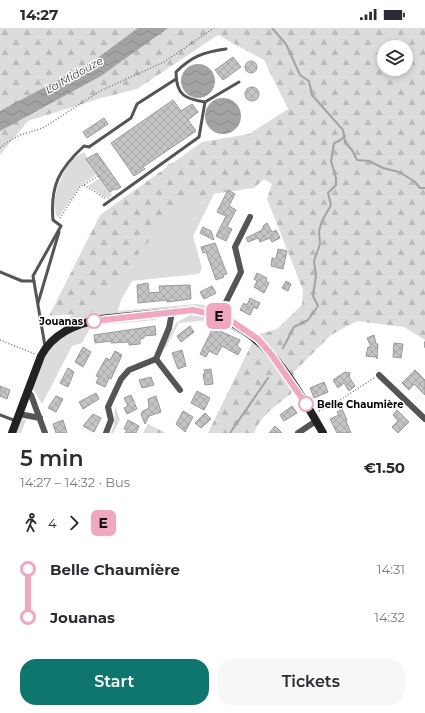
<!DOCTYPE html>
<meta charset="utf-8">
<style>
body{margin:0;font-family:Montserrat,sans-serif;background:#f7f7f7;color:#2b2b33;height:100vh;display:flex;flex-direction:column;font-size:15px;white-space:nowrap}
*{box-sizing:border-box;margin:0}
p{font-size:13px;color:#7c7c81}
.icon{flex:none;width:22px;height:22px;fill:none;stroke:currentColor;stroke-width:2;stroke-linecap:round;stroke-linejoin:round}
.map{position:relative;height:405px;overflow:hidden}
.panel{display:flex;flex-direction:column;background:#fff;flex:1}
.panel>*{flex:none}
.badge{padding:0 8px;border-radius:6px;font-size:14px;line-height:26px}
.fabs{position:absolute;left:377px;top:12px;display:grid;gap:8px}
.fabs a{display:grid;place-items:center;width:36px;height:36px;border-radius:50%;background:#fff;box-shadow:0 2px 6px #0003;font-size:20px}
.map>.badge{position:absolute;translate:-50% -50%;box-shadow:0 0 0 2px #fff}
.legs{display:flex;align-items:center;gap:6px;height:44px;padding:0 20px;font-size:13px}
.legs p{margin-inline-start:auto}
.head{display:flex;align-items:center;justify-content:space-between;height:68px;padding:0 20px}
h1{font-size:22px;font-weight:600;line-height:30px}
.button{display:flex;gap:8px;margin-top:auto;padding:8px 20px}
.button a{flex:1;height:46px;border-radius:16px;background:#0f766e;color:#fff;font-size:16px;font-weight:600;line-height:46px;text-align:center}
.button a+a{background:#f7f7f7;color:#2b2b33}
ul{padding:0 20px;list-style:none}
li{display:flex;align-items:center;gap:14px;height:48px;font-size:15px}
li i{display:grid;place-items:center;width:6px;height:100%;margin:0 5px;background:currentColor}
li i::after{content:'';width:10px;height:10px;margin:-5px;border:3px solid;border-radius:50%;background:#fff}
li p{margin-inline-start:auto}
li:first-child i{background:linear-gradient(#0000 50%,currentColor 0)}
li:last-child i{background:linear-gradient(currentColor 50%,#0000 0)}
.status{display:flex;justify-content:space-between;align-items:center;height:28px;padding:0 20px;background:#fff;direction:ltr}
.status svg{height:11px;fill:currentColor}
.map>svg:first-child{display:block}
.grass{fill:#dcdcdc}
.forest{fill:url(#forest-firs);fill-rule:evenodd}
.water{fill:url(#water-waves)}
.lines{fill:none;stroke-linecap:round;stroke-linejoin:round}
.stream{stroke:#a3a3a3;stroke-width:2}
.building{fill:url(#building-cross-hatch);stroke:#999}
.path{stroke:#777;stroke-width:1.5;stroke-dasharray:1 2;stroke-linecap:butt}
.lane{stroke:#555;stroke-width:3}
.street{stroke:#555;stroke-width:6}
.secondary{stroke:#222;stroke-width:8}
.line-1-casing{stroke:#fff;stroke-width:9}
.line-1{stroke:#f1a7be;stroke-width:6}
.stop-1-dot{fill:#fff;stroke:#f1a7be;stroke-width:2}
.labels{text-anchor:middle;dominant-baseline:central;stroke-width:3;stroke-linejoin:round;paint-order:stroke}
.stop-label{font-size:10px;font-weight:bold;fill:#000;stroke:#fff;text-anchor:end}
.water-label{font-size:11px;font-style:italic;fill:#444;stroke:#fff}
</style>
<div class="status"><b>14:27</b><svg viewBox="0 0 49 12"><path d="M0 12V9h3v3zM5 12V6h3v6zM10 12V3h3v9zM15 12V0h3v12zM26 1h20v11H26zM47 4h2v5h-2z"/></svg></div>
<div class="map">
<svg width="425" height="405" viewBox="0 0 425 405">
<defs>
<pattern id="forest-firs" width="22" height="20" patternUnits="userSpaceOnUse"><rect width="22" height="20" fill="#dcdcdc"/><path d="M5 1l3.5 6h-7zM16 11l3.5 6h-7z" fill="#bbb"/></pattern>
<pattern id="water-waves" width="16" height="10" patternUnits="userSpaceOnUse"><rect width="16" height="10" fill="#a3a3a3"/><path d="M0 5q4-4 8 0t8 0" fill="none" stroke="#8b8b8b"/></pattern>
<pattern id="building-cross-hatch" width="8" height="8" patternUnits="userSpaceOnUse"><rect width="8" height="8" fill="#c4c4c4"/><path d="M0 0l8 8M0 8l8-8" fill="none" stroke="#a7a7a7"/></pattern>
</defs>
<rect width="100%" height="100%" fill="#fff"/>
<g class="grass">
<path d="M84 124 97 146 80 158 58 190C48 175 62 143 73 131 76 129 80 126 84 124Z"/>
<path d="M169 135 216 162 193 208 202 240 199 246 132 253 121 272 118 283 196 276 214 278 213 281 196 279 93 291 62 302Z"/>
<path d="M100 150 112 167 108 171 88 158Z"/>
<path d="M190 287 212 290 249 308 256 307 253 312 209 292 179 295 165 321 163 320 176 295Z"/>
<path d="M157 289 156 292 91 298 82 315 72 318 42 376 32 359C39 342 46 321 61 310 86 290 127 292 157 289Z"/>
<path d="M115 378 120 392 113 405H111L114 397Z"/>
<path d="M21 390 26 392 21 405H16Z"/>
</g>
<g class="forest">
<path d="M0 0H425V312L404 299 357 293 331 307 294 344 291 366C276 377 261 387 254 405H208L256 307 277 301 302 277 303 262 267 171 272 156 264 151 254 160 184 170 91 285 49 288 100 187 202 114 249 106 288 81 264 32 218 7 137 61 101 70 28 93 0 127ZM384 19H406V41H384Z"/>
<path d="M148 396 166 405H143Z"/>
</g>
<g class="water">
<path d="M138 0H168L101 48 0 103V83L92 34Z"/>
<circle cx="198" cy="53" r="17"/>
<circle cx="223" cy="88" r="18"/>
</g>
<g class="lines">
<g class="stream">
<path d="M272 0 286 16 300 47 309 53 312 67 343 102 345 114 352 122 357 132 369 133 383 140 399 144 414 153 420 160H425"/>
<path d="M425 314V319"/>
<path d="M283 320 294 299 308 292 318 278 313 268 316 247 314 233 320 216 319 203 322 193 331 177 328 165 336 157V150L331 133 334 115 339 113 345 108"/>
<path d="M230 405 268 350"/>
</g>
</g>
<g class="building">
<path d="M233 29 241 39 223 52 215 42Z"/>
<circle cx="251" cy="39" r="6"/>
<circle cx="252" cy="66" r="7"/>
<path d="M173 72 181 83 192 76 198 84 188 92 196 103 143 139 145 141 134 148 111 115Z"/>
<path d="M104 90 108 96 87 110 83 104Z"/>
<path d="M97 125 121 159 116 162 114 161 110 164 86 131Z"/>
<path d="M228 162 235 166 229 178 236 182 227 199 232 201 226 213 216 208 226 188 217 184Z"/>
<path d="M267 195 272 204 276 202 280 210 272 214 270 210 260 214 258 210 248 214 246 210 262 202 264 197Z"/>
<path d="M203 199 211 203 214 212 200 205Z"/>
<path d="M215 215 227 246 223 247 224 249 216 252 206 224 203 225 201 219Z"/>
<path d="M278 221 287 223 283 241 271 238 272 230 276 231Z"/>
<path d="M257 245 267 250 266 253 269 255 264 265 254 259 257 253 254 251Z"/>
<path d="M286 253 291 256 288 263 282 260Z"/>
<path d="M148 255 149 265 160 264 159 258 190 257 191 271 167 274V272L138 275 137 257Z"/>
<path d="M212 258 216 265 204 271 200 264Z"/>
<path d="M250 270 260 275 257 281 254 279 250 287 240 282 244 275 247 277Z"/>
<path d="M155 298 156 307 144 308V310L140 311V316L129 317V314L111 315V313L95 315 94 307Z"/>
<path d="M190 298 194 304 181 314 177 308Z"/>
<path d="M213 300 240 312 237 318 241 321 238 327 222 318 217 327 209 323 206 329 200 326Z"/>
<path d="M374 307 376 316H378L377 331 376 329 366 328 368 319H371L367 310Z"/>
<path d="M394 315 403 316 401 330 393 329Z"/>
<path d="M83 319 91 324 83 339 75 334Z"/>
<path d="M182 322 186 338 178 341 172 325Z"/>
<path d="M115 323 122 327 111 351 109 350 105 359 96 355 99 349 96 348 106 330 110 332Z"/>
<path d="M68 340 74 344 68 359 60 355Z"/>
<path d="M211 341 213 356 205 357 203 346H205L204 342Z"/>
<path d="M415 342 425 352V367L414 356 409 362 402 355Z"/>
<path d="M345 344 350 345 349 349 355 358 349 363 344 355 338 360 333 352Z"/>
<path d="M151 349 154 357 142 360 139 352Z"/>
<path d="M324 354 328 364 314 370 310 360Z"/>
<path d="M0 358 10 362 7 371 0 368Z"/>
<path d="M197 363 210 370 204 382 191 375Z"/>
<path d="M96 365 99 371 83 381 79 374Z"/>
<path d="M131 367 137 381 127 386 124 380 128 378 124 370Z"/>
<path d="M56 368 63 371 56 384 48 380Z"/>
<path d="M156 368 161 384 149 388 145 396 141 386 143 383 149 380 148 371Z"/>
<path d="M292 378 297 385 284 393 280 387Z"/>
<path d="M342 381 347 392 346 393 351 405H337L330 391 339 387 337 384Z"/>
<path d="M397 382 409 394 398 405 392 399 398 393 393 387Z"/>
<path d="M183 383 193 389 185 404 176 396Z"/>
<path d="M205 385 211 391 201 400 195 395Z"/>
<path d="M93 386 101 390 94 404 83 398Z"/>
<path d="M63 392 67 405H56L53 396Z"/>
<path d="M128 392 139 398 136 405H125L127 402 124 401Z"/>
<path d="M275 398 282 405H269Z"/>
</g>
<g class="lines">
<g class="path">
<path d="M0 120 6 115 20 107 43 100 100 63 164 34 214 0"/>
<path d="M84 157 105 170"/>
<path d="M60 190 80 159 98 148"/>
<path d="M0 312 35 326"/>
<path d="M319 383 340 372 374 350"/>
</g>
<g class="lane">
<path d="M205 74C185 71 176 67 176 44 192 28 204 24 226 21"/>
<path d="M104 177 199 109 205 74 239 54"/>
<path d="M0 244 22 253H34"/>
<path d="M38 275 59 204"/>
<path d="M45 318 33 248 61 198 53 192C50 158 59 141 84 118L89 119 131 90 137 76 176 51"/>
<path d="M0 387 16 393"/>
</g>
<g class="street">
<path d="M219 288 241 244 235 219 250 189"/>
<path d="M156 331 180 362"/>
<path d="M379 347 425 391"/>
<path d="M27 363 31 367 45 405"/>
<path d="M19 386 40 390"/>
<path d="M106 405 111 392 108 379 121 351 129 342 156 331 169 300 172 284"/>
<path d="M298 405 316 393"/>
</g>
<path class="secondary" d="M12 405 41 328C53 305 76 296 100 291L193 282C260 292 292 351 323 405"/>
</g>
<g class="lines">
<g class="line-1-casing">
<path id="line-1" d="M94 293 193 282 219 288 233 294 258 311 271 326 306 376"/>
</g>
<use href="#line-1" class="line-1"/>
</g>
<g class="stop-1-dot">
<circle cx="94" cy="293" r="7"/>
<circle cx="306" cy="376" r="7"/>
</g>
<g class="labels">
<g class="stop-label">
<text x="83" y="293">Jouanas</text>
<text x="317" y="376" text-anchor="start">Belle Chaumière</text>
</g>
<g class="water-label">
<text transform="translate(74 47) rotate(-29)">La Midouze</text>
</g>
</g>
</svg>
<div class="fabs">
<a><svg class="icon" aria-label="layers" viewBox="0 0 24 24"><path d="M12 4l9 5-9 5-9-5zM3 14l9 5 9-5"/></svg></a>
</div>
<b class="badge" style="left:219px;top:288px;background:#f1a7be;color:#111">E</b>
</div>
<section class="panel">
<div class="head"><div><h1>5 min</h1><p>14:27 – 14:32 · Bus</p></div><b>€1.50</b></div>
<div class="legs"><svg class="icon" aria-label="walk" viewBox="0 0 24 24"><circle cx="13" cy="4" r="2"/><path d="M13 8l-2 6 4 7M11 14l-3 7M7 12l3-4h3l4 4"/></svg>4<svg class="icon" aria-label="forward" viewBox="0 0 24 24"><path d="M9 5l7 7-7 7"/></svg><b class="badge" style="background:#f1a7be;color:#111">E</b></div>
<ul>
<li><i style="color:#f1a7be"></i><b>Belle Chaumière</b><p>14:31</p></li>
<li><i style="color:#f1a7be"></i><b>Jouanas</b><p>14:32</p></li>
</ul>
<div class="button"><a>Start</a><a>Tickets</a></div>
</section>
